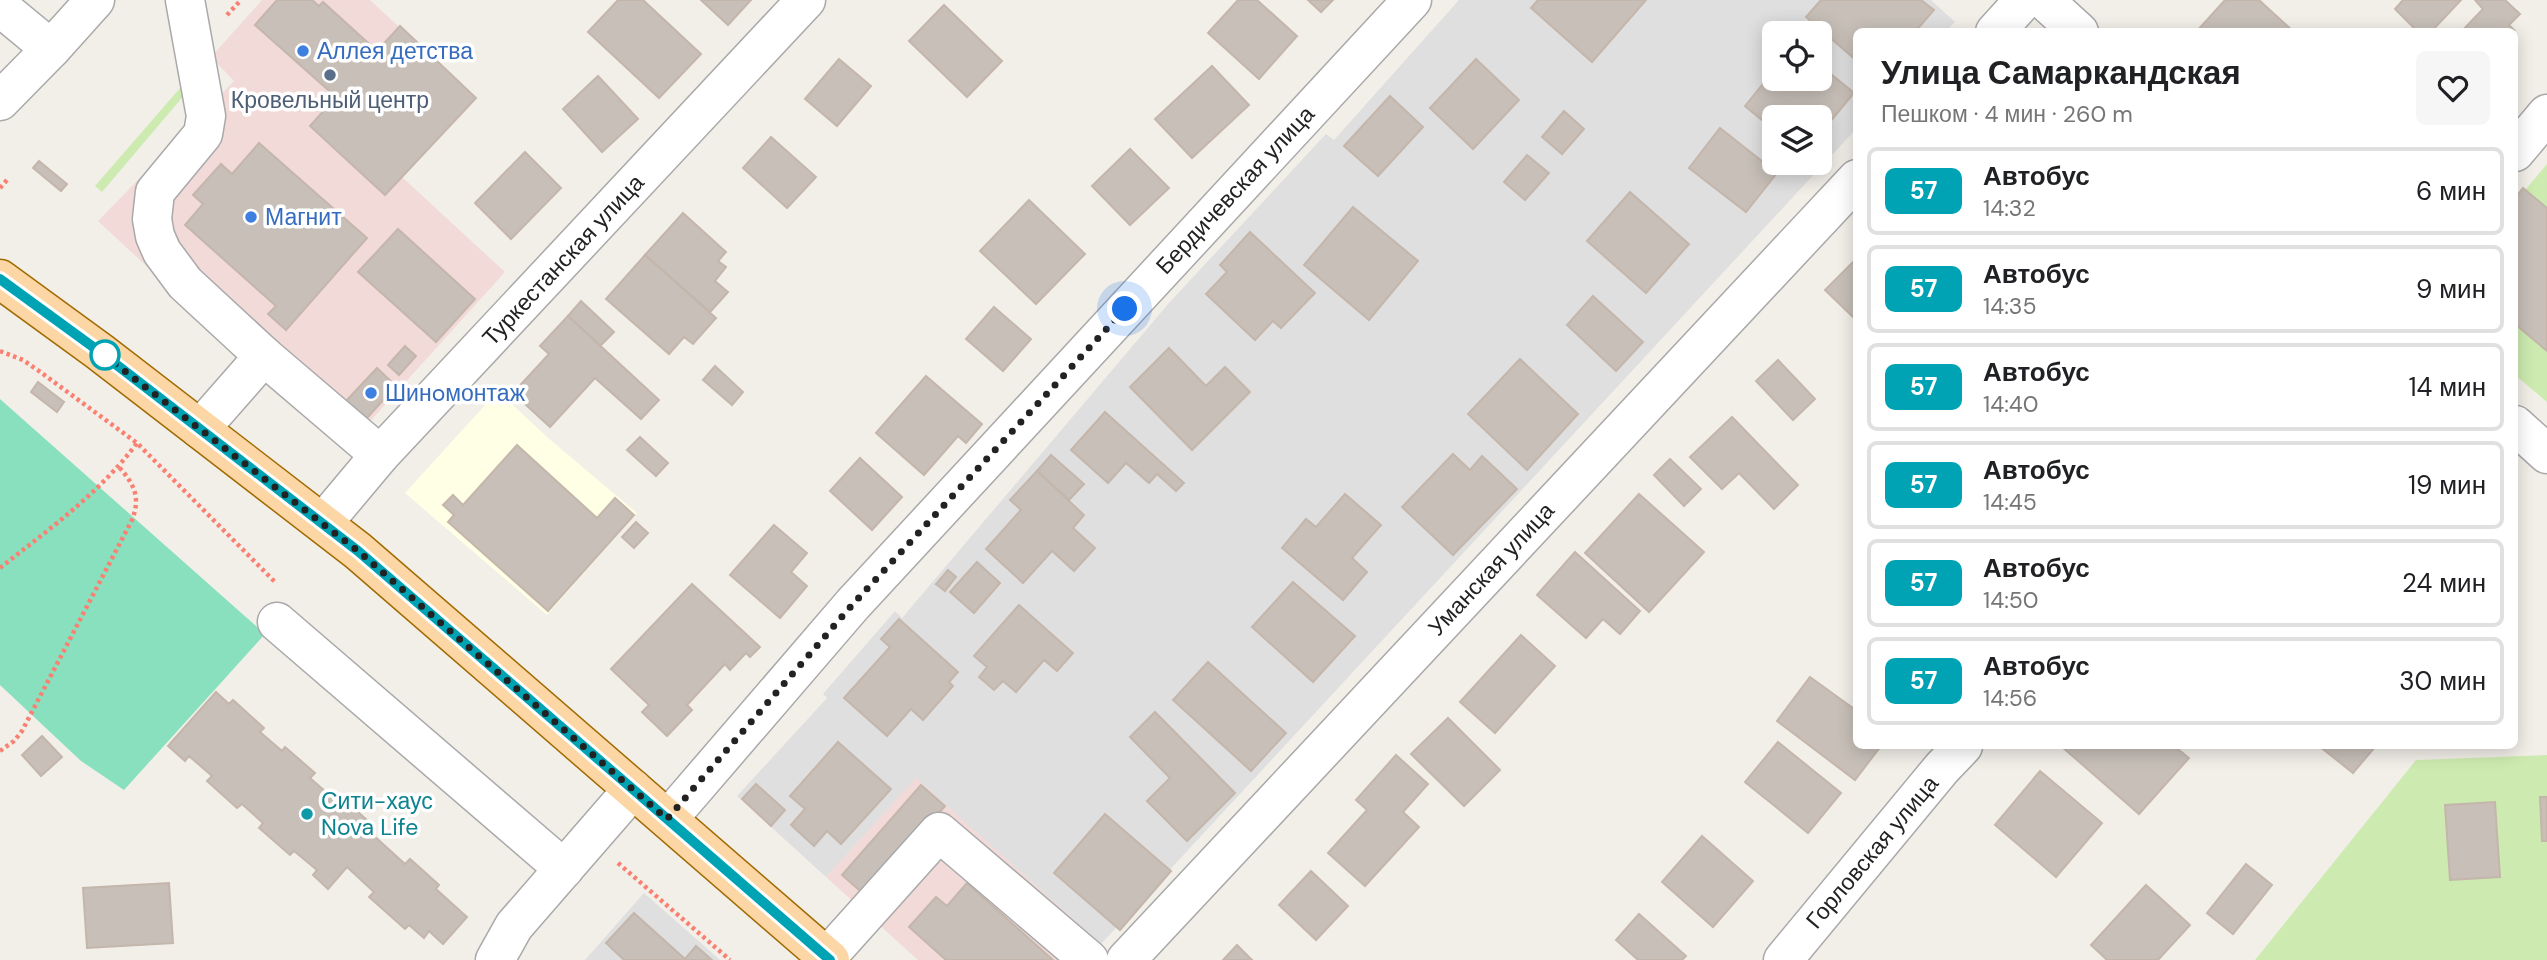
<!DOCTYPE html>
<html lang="ru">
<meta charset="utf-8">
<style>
body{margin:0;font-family:"DM Sans",sans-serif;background:#f6f6f6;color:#202124;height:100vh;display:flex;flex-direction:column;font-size:26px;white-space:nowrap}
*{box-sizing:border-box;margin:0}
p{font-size:23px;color:#757577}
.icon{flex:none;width:38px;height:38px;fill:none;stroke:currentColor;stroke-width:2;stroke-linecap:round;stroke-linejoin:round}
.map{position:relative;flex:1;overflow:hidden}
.details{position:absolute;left:1853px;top:28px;width:665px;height:721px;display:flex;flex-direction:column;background:#fff;border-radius:10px;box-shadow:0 4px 18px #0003}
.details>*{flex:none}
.badge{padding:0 14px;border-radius:10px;font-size:24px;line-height:46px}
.fabs{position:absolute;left:1762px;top:21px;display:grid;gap:14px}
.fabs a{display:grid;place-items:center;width:70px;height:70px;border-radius:10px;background:#fff;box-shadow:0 4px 18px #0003;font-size:35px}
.you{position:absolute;width:35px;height:35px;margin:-18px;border:5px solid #fff;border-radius:50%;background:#1a73e8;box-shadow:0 0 0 10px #1a73e833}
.map>.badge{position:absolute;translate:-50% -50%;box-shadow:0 0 0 4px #fff}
.round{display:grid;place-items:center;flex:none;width:74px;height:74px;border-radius:10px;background:#f6f6f6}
.summary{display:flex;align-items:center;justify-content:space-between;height:119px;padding:0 28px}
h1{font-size:33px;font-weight:600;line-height:52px}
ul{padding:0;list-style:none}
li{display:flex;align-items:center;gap:21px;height:88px;margin:0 14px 10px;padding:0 14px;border:4px solid #e0e0e0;border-radius:10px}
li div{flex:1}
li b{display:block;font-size:26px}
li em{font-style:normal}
li .badge{min-width:77px;font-weight:700;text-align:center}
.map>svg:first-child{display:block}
.residential{fill:#e0dfdf;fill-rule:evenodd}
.commercial{fill:#f2dad9}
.education{fill:#ffffe5}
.grass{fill:#cdebb0}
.pitch{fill:#88e0be}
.building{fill:#c7bfb8;stroke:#c4b6ab;stroke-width:2}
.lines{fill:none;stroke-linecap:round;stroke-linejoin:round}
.minor-casing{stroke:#a9a9a9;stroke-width:41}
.major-casing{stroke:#a06b00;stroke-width:41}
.path{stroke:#fa8072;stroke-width:4.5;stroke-dasharray:3.5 3.5;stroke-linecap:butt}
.minor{stroke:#fff;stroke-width:38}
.major{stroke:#fcd6a4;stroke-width:38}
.line-casing{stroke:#fff;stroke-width:16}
.line{stroke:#00a3b4;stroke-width:10}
.walk{stroke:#222;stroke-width:7;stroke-dasharray:0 12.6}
.shop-dot{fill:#3f7fe0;stroke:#fff;stroke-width:2.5}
.service-dot{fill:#5c6f8a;stroke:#fff;stroke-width:2.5}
.stop-dot{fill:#fff;stroke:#00a3b4;stroke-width:3.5}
.culture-dot{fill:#0f9aa8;stroke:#fff;stroke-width:2.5}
.labels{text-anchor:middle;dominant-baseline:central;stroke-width:7;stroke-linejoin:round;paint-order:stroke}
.shop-label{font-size:23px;fill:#366cbe;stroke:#fff;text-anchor:start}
.service-label{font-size:23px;fill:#4e5e75;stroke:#fff}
.street-label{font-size:23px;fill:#222;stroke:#fff}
.culture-label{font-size:23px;fill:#0d838f;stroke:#fff;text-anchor:start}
</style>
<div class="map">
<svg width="2547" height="960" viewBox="0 0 2547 960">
<rect width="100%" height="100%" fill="#f2efe9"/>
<g class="residential">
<path d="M1459 0H1931L1955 22 1946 31 1857 32V128L1101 944 916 779 826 877 737 796 827 698 823 694 895 611 902 618 1169 303 1326 134 1334 140ZM1774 33H1820V79H1774ZM1774 117H1820V163H1774Z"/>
<path d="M644 893 720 960H585Z"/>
</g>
<g class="commercial">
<path d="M262 0H370L476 98 402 177 505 272 344 450 98 221 234 81 211 57Z"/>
<path d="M916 778 1101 944 1086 960H918L826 877Z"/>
</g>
<path class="education" d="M498 391 547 437 637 513 547 615 405 493Z"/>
<g class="grass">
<path d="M181 87H183L186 93 102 192 95 186Z"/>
<path d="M2547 164V402L2515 375V202Z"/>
<path d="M2547 755V960H2255L2416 760Z"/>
</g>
<path class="pitch" d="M0 399 265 634 124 790 81 761 0 685Z"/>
<g class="building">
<path d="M277 0H312L319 6 323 2 377 51 400 26 476 98 385 195 310 126 336 97 255 25Z"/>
<path d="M618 0H643L701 54 659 98 588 32Z"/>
<path d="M701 0H751L728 25Z"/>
<path d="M1238 0H1257L1297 36 1259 79 1208 33Z"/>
<path d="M1308 0H1333L1321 12Z"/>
<path d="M1538 0H1646L1592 62 1531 8Z"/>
<path d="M1821 0H1921L1934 10 1915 32H1857V61L1806 17Z"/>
<path d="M2225 0H2259L2294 32H2196Z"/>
<path d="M2403 0H2461L2431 32H2418L2395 9Z"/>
<path d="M2475 0H2505L2520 14 2509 25 2514 30 2461 32 2483 9Z"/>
<path d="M944 5 1002 61 967 97 909 41Z"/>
<path d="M839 59 871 86 837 126 805 99Z"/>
<path d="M1476 59 1519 100 1473 149 1430 108Z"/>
<path d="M1820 65 1854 93 1820 134V117H1774V130L1745 106 1774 70V79H1820Z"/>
<path d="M1212 66 1249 105 1192 158 1155 119Z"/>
<path d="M598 76 638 119 602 152 563 109Z"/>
<path d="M1390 96 1423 127 1378 176 1344 146Z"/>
<path d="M1564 111 1584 129 1562 154 1542 137Z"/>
<path d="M1720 128 1777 173 1746 212 1689 168Z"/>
<path d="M771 137 816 177 787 208 743 168Z"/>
<path d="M259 143 367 238 286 330 268 314 276 306 185 225 203 204 193 195 221 164 232 174Z"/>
<path d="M1130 149 1169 188 1130 225 1092 186Z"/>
<path d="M525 152 561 188 511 239 475 203Z"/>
<path d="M1527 155 1549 173 1525 200 1504 182Z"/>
<path d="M39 161 67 184 61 191 33 168Z"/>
<path d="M2523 188 2547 208V351L2515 324V198Z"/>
<path d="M1630 192 1689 244 1646 293 1587 241Z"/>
<path d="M1029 200 1085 254 1036 304 980 251Z"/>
<path d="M1353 207 1418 261 1369 320 1304 265Z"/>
<path d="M683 213 726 252 718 261 726 267 715 281 728 292 710 312 645 255Z"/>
<path d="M398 229 475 299 436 342 358 272Z"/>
<path d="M1250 232 1315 293 1281 328 1273 321 1255 340 1206 294 1227 272 1220 265Z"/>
<path d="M645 255 716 318 693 344 684 337 669 354 606 299Z"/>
<path d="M1856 259H1857V321L1825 290Z"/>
<path d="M1593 296 1643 342 1616 371 1567 325Z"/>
<path d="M581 301 614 332 600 346 568 316Z"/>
<path d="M994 307 1031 339 1003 371 966 339Z"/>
<path d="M568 316 659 400 641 419 595 378 550 427 513 393 549 354 540 346Z"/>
<path d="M405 346 416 356 399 375 388 365Z"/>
<path d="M1169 348 1206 386 1225 367 1250 392 1192 450 1130 387Z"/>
<path d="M1520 359 1578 414 1527 470 1468 414Z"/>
<path d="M1778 360 1815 399 1793 420 1756 381Z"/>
<path d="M715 366 743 392 732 405 703 380Z"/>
<path d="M377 368 396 386 366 419 346 401Z"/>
<path d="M926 376 982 424 966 443 958 436 924 475 876 433Z"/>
<path d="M38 382 64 402 57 412 31 392Z"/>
<path d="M1105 412 1184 483 1176 491 1157 474 1149 483 1126 463 1108 483 1071 450Z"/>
<path d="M1732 417 1798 485 1774 509 1739 473 1722 489 1690 457Z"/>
<path d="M640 437 668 463 656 476 627 450Z"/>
<path d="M517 445 597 518 615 498 634 515 548 611 448 522 454 515 443 505 453 495 463 505Z"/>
<path d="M1453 454 1470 470 1482 456 1517 489 1453 555 1402 507Z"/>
<path d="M1051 455 1084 484 1069 500 1037 471Z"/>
<path d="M860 458 902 497 872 530 830 491Z"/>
<path d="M1670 459 1701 489 1684 506 1654 475Z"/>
<path d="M1037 471 1084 515 1073 528 1095 548 1074 571 1052 551 1023 583 986 549 1021 510 1010 500Z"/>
<path d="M1345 494 1381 525 1352 558 1367 572 1343 600 1282 548 1306 519 1316 527Z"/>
<path d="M1639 494 1704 552 1649 612 1585 553Z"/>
<path d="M636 522 648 533 634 548 622 537Z"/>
<path d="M774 525 807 553 791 572 807 586 780 618 730 575Z"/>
<path d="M1575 552 1640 611 1620 634 1603 619 1586 638 1537 595Z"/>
<path d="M977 562 1000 583 974 613 950 592Z"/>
<path d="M948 570 956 577 945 591 936 584Z"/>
<path d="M1293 582 1355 636 1313 682 1252 627Z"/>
<path d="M692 584 760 647 750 657 746 653 730 670 725 664 687 705 692 710 667 736 642 712 649 705 611 669Z"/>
<path d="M1019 605 1073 653 1057 671 1044 660 1016 692 1003 681 994 690 979 677 987 667 974 656Z"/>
<path d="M899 619 958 672 949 682 953 686 923 720 911 709 887 736 844 698 890 647 881 639Z"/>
<path d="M1521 635 1555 666 1495 733 1460 702Z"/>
<path d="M1208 662 1286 733 1251 771 1173 700Z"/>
<path d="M1810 677 1857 711V746H1881L1855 780 1777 721Z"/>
<path d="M216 692 229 704 233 700 264 728 260 732 282 751 285 747 315 773 310 778 334 799 338 794 367 820 362 825 405 864 410 859 439 885 436 889 467 917 443 944 429 931 424 938 409 925 405 929 369 897 374 892 347 867 328 889 313 875 317 870 294 851 290 855 259 828 263 823 242 804 237 808 207 781 212 776 189 756 185 761 168 746Z"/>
<path d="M1155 712 1235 793 1187 841 1147 801 1170 778 1130 737Z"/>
<path d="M1448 718 1500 770 1464 806 1411 754Z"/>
<path d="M42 736 62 757 41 776 22 755Z"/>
<path d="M838 742 891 789 841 844 827 831 814 846 791 825 805 809 790 796Z"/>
<path d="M1778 742 1841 793 1808 833 1745 782Z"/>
<path d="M2061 746H2174L2189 758 2139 814Z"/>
<path d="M2319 746H2372L2375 747 2353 773Z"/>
<path d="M1396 755 1428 784 1403 812 1419 827 1365 886 1328 853 1367 810 1356 800Z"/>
<path d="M2040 771 2102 823 2056 877 1995 825Z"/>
<path d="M756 784 785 810 771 826 742 799Z"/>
<path d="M921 785 945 806 866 896 842 875Z"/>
<path d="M2540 797H2547V841H2542Z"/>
<path d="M2495 802 2500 877 2450 880 2445 805Z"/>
<path d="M1105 814 1171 871 1120 930 1054 873Z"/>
<path d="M1702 836 1753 881 1713 927 1662 882Z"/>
<path d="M2246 864 2272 885 2233 934 2207 913Z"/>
<path d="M1311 871 1348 906 1316 940 1279 905Z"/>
<path d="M169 883 173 943 87 948 83 888Z"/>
<path d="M967 883 1053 960H946L909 927 936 897 947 906Z"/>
<path d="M2146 885 2190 925 2158 960H2107L2091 945Z"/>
<path d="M634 913 685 959 696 946 712 960H624L606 943Z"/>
<path d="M1639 914 1686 956 1682 960H1638L1616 940Z"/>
<path d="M1237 945 1252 960H1223Z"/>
</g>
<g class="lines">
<g class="minor-casing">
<g id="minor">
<path d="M185 0 206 116 203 134 155 192 152 219 155 236 162 252 185 283 264 356 380 455"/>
<path d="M2044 0 2079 32"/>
<path d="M0 7 51 49"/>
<path d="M1995 32 2024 0"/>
<path d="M0 101 51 49 95 0"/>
<path d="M2515 152 2547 114"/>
<path d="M2515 425 2547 454"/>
<path d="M200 429 264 356"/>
<path d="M323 523 380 455 806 0"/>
<path d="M277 622 564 869"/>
<path d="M668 819 853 604 1412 0"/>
<path d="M827 957 939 832 1089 960"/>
<path d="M495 960 514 926 633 789"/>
<path d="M1126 960 1857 179"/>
<path d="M1783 960 1942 768 1963 746"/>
</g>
</g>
<g class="major-casing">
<path id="major" d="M0 279 100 352 358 551 830 960"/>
</g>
<g class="path">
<path d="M227 15 241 0"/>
<path d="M0 188 7 180"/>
<path d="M0 351 23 360 39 371 137 443 276 583"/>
<path d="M0 568C49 529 99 494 137 443"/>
<path d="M0 751 14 741 22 731 132 520C141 497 134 484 119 467"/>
<path d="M618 863 730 960"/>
</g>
<use href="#minor" class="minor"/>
<use href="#major" class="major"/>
</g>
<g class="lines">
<g class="line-casing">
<path id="line" d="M0 279 100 352 358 551 830 960"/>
</g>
<use href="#line" class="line"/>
<path class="walk" d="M105 355 100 352 358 551 667 819 853 604 1125 309"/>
</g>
<g class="shop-dot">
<circle cx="303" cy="51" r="7"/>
<circle cx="251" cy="217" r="7"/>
<circle cx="371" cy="393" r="7"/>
</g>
<circle class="service-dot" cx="330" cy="75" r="7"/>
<circle class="stop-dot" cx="105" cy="355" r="14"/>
<circle class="culture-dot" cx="307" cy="814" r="7"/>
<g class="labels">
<g class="shop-label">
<text x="317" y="51">Аллея детства</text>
<text x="265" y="217">Магнит</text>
<text x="385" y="393">Шинoмонтаж</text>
</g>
<g class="service-label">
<text x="330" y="100">Кровельный центр</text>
</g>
<g class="street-label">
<text transform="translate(1235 190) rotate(-47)">Бердичевская улица</text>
<text transform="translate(563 260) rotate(-47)">Туркестанская улица</text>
<text transform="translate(1491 569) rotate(-47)">Уманская улица</text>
<text transform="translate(1872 852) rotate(-50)">Горловская улица</text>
</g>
<g class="culture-label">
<text x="321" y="801">Сити-хаус<tspan x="321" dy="26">Nova Life</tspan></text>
</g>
</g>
</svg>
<div class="fabs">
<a><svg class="icon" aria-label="locate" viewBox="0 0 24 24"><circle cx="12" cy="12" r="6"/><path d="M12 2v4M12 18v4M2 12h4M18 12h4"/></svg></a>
<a><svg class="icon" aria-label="layers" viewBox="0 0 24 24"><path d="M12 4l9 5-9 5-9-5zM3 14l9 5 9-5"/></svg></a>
</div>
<div class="you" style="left:1125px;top:309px"></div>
<section class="details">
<div class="summary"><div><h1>Улица Самаркандская</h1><p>Пешком · 4 мин · 260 m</p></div><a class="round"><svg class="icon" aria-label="heart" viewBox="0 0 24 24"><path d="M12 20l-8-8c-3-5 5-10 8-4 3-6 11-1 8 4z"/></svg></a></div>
<ul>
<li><span class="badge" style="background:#00a3b4;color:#fff">57</span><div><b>Автобус</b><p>14:32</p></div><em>6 мин</em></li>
<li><span class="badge" style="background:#00a3b4;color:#fff">57</span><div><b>Автобус</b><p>14:35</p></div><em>9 мин</em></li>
<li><span class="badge" style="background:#00a3b4;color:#fff">57</span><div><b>Автобус</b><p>14:40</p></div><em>14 мин</em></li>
<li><span class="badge" style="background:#00a3b4;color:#fff">57</span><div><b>Автобус</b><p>14:45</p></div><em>19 мин</em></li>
<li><span class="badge" style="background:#00a3b4;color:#fff">57</span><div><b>Автобус</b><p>14:50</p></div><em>24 мин</em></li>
<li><span class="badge" style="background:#00a3b4;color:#fff">57</span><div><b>Автобус</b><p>14:56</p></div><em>30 мин</em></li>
</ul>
</section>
</div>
